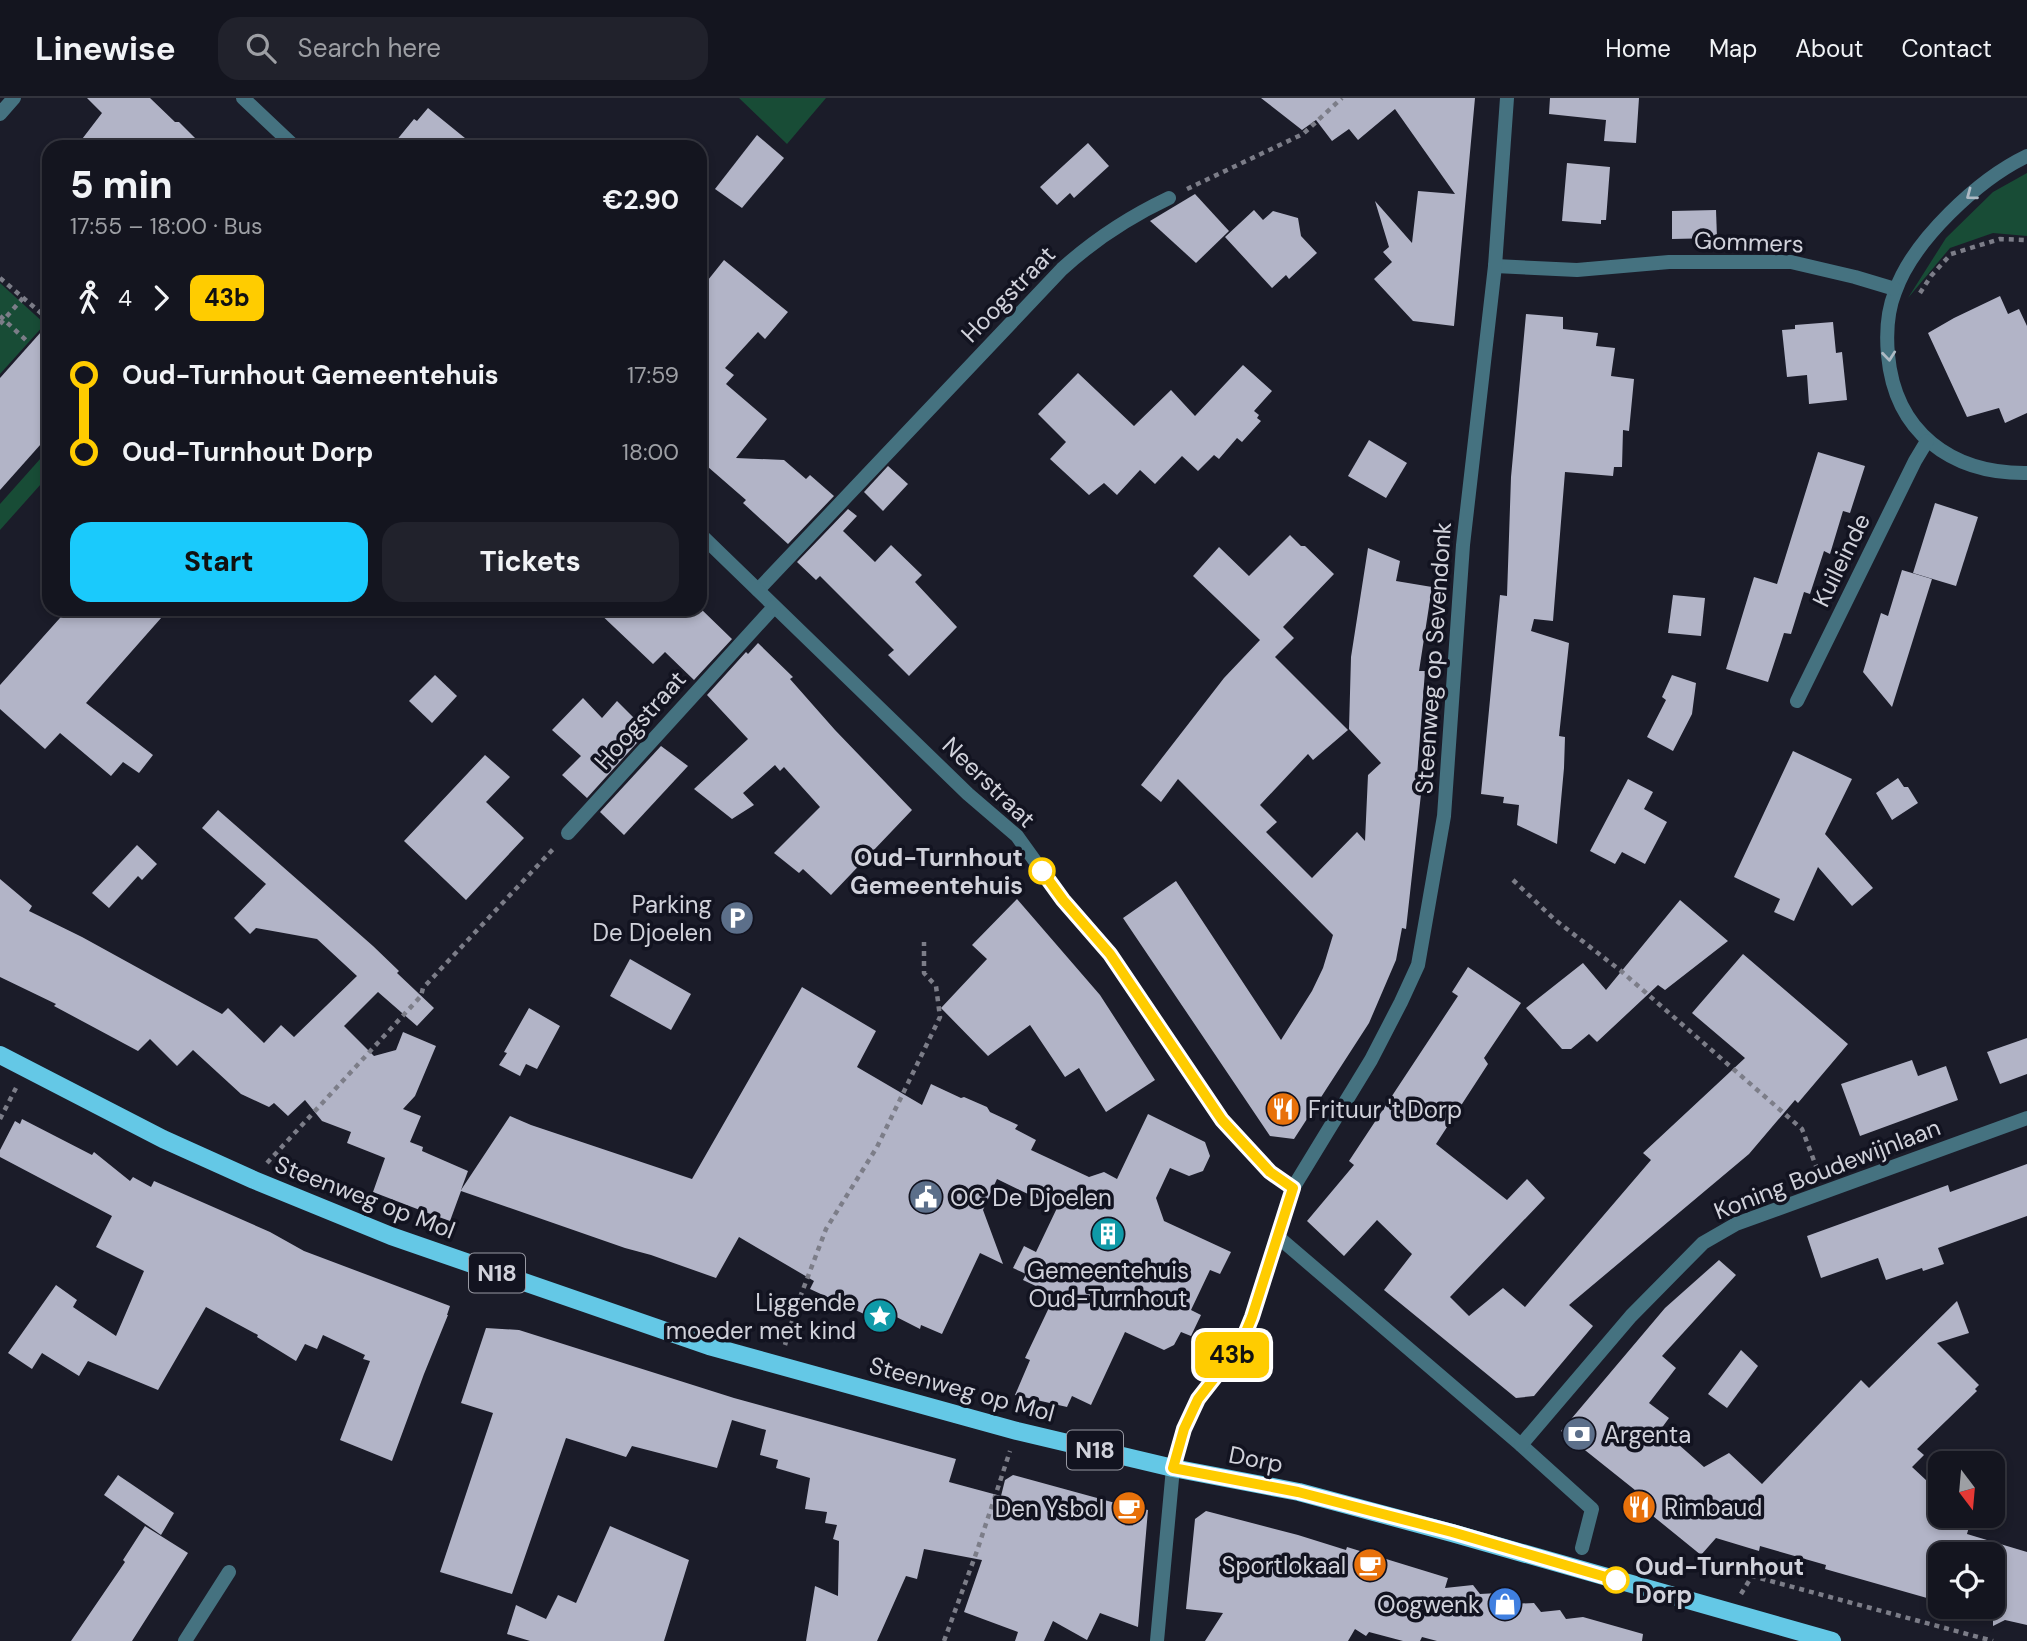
<!DOCTYPE html>
<meta charset="utf-8">
<style>
body{margin:0;font-family:"DM Sans",sans-serif;background:#21222c;color:#f1f3f6;height:100vh;display:flex;flex-direction:column;font-size:26px;white-space:nowrap}
*{box-sizing:border-box;margin:0}
p{font-size:23px;color:#9d9fa4}
.icon{flex:none;width:38px;height:38px;fill:none;stroke:currentColor;stroke-width:2;stroke-linecap:round;stroke-linejoin:round}
.map{position:relative;flex:1;overflow:hidden}
.sheet{position:absolute;left:42px;top:42px;width:665px;height:476px;display:flex;flex-direction:column;background:#14151f;border-radius:21px;box-shadow:0 4px 10px #0003,0 0 0 2px #33343d}
.sheet>*{flex:none}
.badge{padding:0 14px;border-radius:10px;font-size:24px;line-height:46px}
.needle{width:46px;rotate:164deg}
.buttons{position:absolute;left:1928px;top:1353px;display:grid;gap:14px}
.buttons a{display:grid;place-items:center;width:77px;height:77px;border-radius:14px;background:#14151f;box-shadow:0 4px 10px #0003,0 0 0 2px #33343d;font-size:35px}
.map>.badge{position:absolute;translate:-50% -50%;box-shadow:0 0 0 4px #fff}
.legs{display:flex;align-items:center;gap:10px;height:77px;padding:0 28px;font-size:23px}
.legs p{margin-inline-start:auto}
.overview{display:flex;align-items:center;justify-content:space-between;height:119px;padding:0 28px}
h1{font-size:38px;font-weight:800;line-height:52px}
.action{display:flex;gap:14px;margin-top:auto;padding:14px 28px}
.action a{flex:1;height:80px;border-radius:21px;background:#1acafc;color:#111;font-size:28px;font-weight:800;line-height:80px;text-align:center}
.action a+a{background:#21222c;color:#f1f3f6}
ul{padding:0 28px;list-style:none}
li{display:flex;align-items:center;gap:24px;height:77px;font-size:26px}
li i{display:grid;place-items:center;width:10px;height:100%;margin:0 9px;background:currentColor}
li i::after{content:'';width:18px;height:18px;margin:-9px;border:5px solid;border-radius:50%;background:#14151f}
li p{margin-inline-start:auto}
li:first-child i{background:linear-gradient(#0000 50%,currentColor 0)}
li:last-child i{background:linear-gradient(currentColor 50%,#0000 0)}
header{display:flex;align-items:center;gap:42px;box-sizing:border-box;height:98px;padding:0 35px;background:#14151f;border-bottom:2px solid #33343d}
header strong{font-size:33px}
nav{display:flex;gap:38px;margin-inline-start:auto;font-size:24px}
.search{width:490px;height:63px;background:#21222c;display:flex;align-items:center;gap:18px;box-sizing:border-box;padding:0 24px;border-radius:21px;color:#9d9fa4;font-size:26px}
.map>svg:first-child{display:block}
.green{fill:#184c36}
.building{fill:#b2b4c7}
.lines{fill:none;stroke-linecap:round;stroke-linejoin:round}
.path{stroke:#7c7d88;stroke-width:4.5;stroke-dasharray:5 5;stroke-linecap:butt}
.service{stroke:#457280;stroke-width:14}
.minor{stroke:#457280;stroke-width:14}
.tertiary{stroke:#457280;stroke-width:14}
.primary{stroke:#64c8e6;stroke-width:18}
.oneway{stroke:#aebac4}
.line-1-casing{stroke:#fff;stroke-width:16}
.line-1{stroke:#fc0;stroke-width:10}
.stop-1-dot{fill:#fff;stroke:#fc0;stroke-width:3.5}
.labels{text-anchor:middle;dominant-baseline:central;stroke-width:7;stroke-linejoin:round;paint-order:stroke}
.shield{fill:#121320;stroke:#9899a3;stroke-width:2}
.shield-label{font-size:23px;font-weight:bold;fill:#d1d2db}
.street-label{font-size:24px;fill:#d1d2db;stroke:#121320}
.stop-label{font-size:24px;font-weight:bold;fill:#d1d2db;stroke:#121320;text-anchor:end}
.poi-label{font-size:24px;fill:#d1d2db;stroke:#121320;text-anchor:end}
</style>
<header>
<strong>Linewise</strong>
<div class="search"><svg class="icon" aria-label="search" viewBox="0 0 24 24"><circle cx="10" cy="10" r="6"/><path d="M15 15l6 6"/></svg>Search here</div>
<nav><a>Home</a><a>Map</a><a>About</a><a>Contact</a></nav>
</header>
<div class="map">
<svg width="2027" height="1543" viewBox="0 0 2027 1543">
<rect width="100%" height="100%" fill="#1b1c29"/>
<g class="green">
<path d="M739 0H826L787 46Z"/>
<path d="M2027 75V138L1993 135 1950 150 1908 200 1946 140 1993 94Z"/>
<path d="M0 185 45 226 0 276Z"/>
<path d="M49 351V377L0 432V406Z"/>
</g>
<g class="building">
<path d="M87 0H150L175 24H179L204 49H76L102 15Z"/>
<path d="M1261 0H1475L1454 228 1413 223 1374 181 1392 164 1383 154 1389 149 1375 103 1412 145 1418 93 1455 96 1395 11 1358 42 1349 31 1332 43 1316 22 1302 32Z"/>
<path d="M1550 0H1639L1636 45 1604 43 1606 22 1549 16Z"/>
<path d="M428 10 476 49H391L414 21 417 23Z"/>
<path d="M757 37 784 60 742 110 715 91Z"/>
<path d="M1088 45 1109 68 1074 100 1070 95 1057 107 1040 89Z"/>
<path d="M1567 65 1610 69 1606 122H1601V126L1562 123Z"/>
<path d="M1195 96 1229 133 1196 165 1150 123Z"/>
<path d="M1254 112 1263 122 1273 113 1298 120 1301 138 1317 155 1289 181 1286 177 1272 190 1225 139Z"/>
<path d="M1716 112 1717 140 1672 141V113Z"/>
<path d="M724 162 788 214 765 241 758 234 725 270 734 277 726 286 767 321 736 360 784 362 806 381 810 377 834 398 788 446 743 405 746 402 700 362V192Z"/>
<path d="M2000 198 2008 216 2019 211 2027 228V315L2005 325 1999 310 1967 319 1928 235 1954 220Z"/>
<path d="M1526 216 1563 219V231L1598 235 1596 248 1615 250 1611 278 1634 281 1629 333 1623 332 1622 369H1614L1613 378 1565 374 1553 523 1534 521 1531 533 1569 545 1559 638 1565 639 1564 670 1557 746 1517 727 1519 707 1503 705 1504 699 1481 696 1500 497 1507 498 1511 379Z"/>
<path d="M1833 224 1836 255 1842 254 1847 302 1809 306 1807 277 1787 279 1782 232 1795 231V227Z"/>
<path d="M49 225V337L0 392V280Z"/>
<path d="M1243 267 1272 293 1254 313 1259 317 1257 320 1261 323 1242 344 1237 340 1219 361 1214 357 1198 373 1182 358 1155 386 1140 372 1117 397 1104 385 1089 397 1050 361 1066 344 1038 316 1078 275 1134 328 1171 292 1195 318Z"/>
<path d="M1369 342 1407 365 1386 400 1348 378Z"/>
<path d="M1818 354 1865 368 1850 415 1843 413 1830 456 1824 453 1810 496 1804 494 1791 536 1784 535 1768 584 1726 571 1754 479 1777 486Z"/>
<path d="M888 368 908 386 883 413 864 394Z"/>
<path d="M1935 405 1978 419 1956 488 1913 475Z"/>
<path d="M848 411 857 418 843 433 875 464 891 447 922 477 915 484 957 529 909 578 888 557 894 552 820 478 816 482 797 464Z"/>
<path d="M1290 437 1301 448H1305L1334 476 1283 529 1294 540 1275 559 1348 632 1313 662 1308 656 1260 707 1277 724 1266 734 1312 780 1357 734 1365 743 1368 677 1381 665 1349 631 1351 559 1368 450 1400 463 1396 483 1432 489 1419 573H1425L1417 678H1423L1406 831 1402 830 1396 862 1369 925 1294 1041 1270 1038 1123 820 1176 783 1281 942 1312 893 1323 870 1333 837 1178 681 1161 704 1141 687 1224 580 1260 542 1193 478 1219 449 1249 478Z"/>
<path d="M1902 472 1932 481 1892 609 1863 574 1881 515 1888 518Z"/>
<path d="M1673 497 1705 500 1701 538 1668 535Z"/>
<path d="M68 511H169L86 605 153 657 139 675 123 664 111 678 60 635 45 651 0 611V587Z"/>
<path d="M595 511H701L732 541 694 582 665 554 653 566Z"/>
<path d="M758 545 793 579 790 581 835 632 912 712 831 797 803 771 799 775 774 755 820 709 784 669 780 673 775 667 743 695 754 707 732 721 694 691 748 641 707 597 746 554 748 556Z"/>
<path d="M435 577 457 598 432 625 409 603Z"/>
<path d="M1672 577 1696 585 1692 616 1673 653 1647 639 1666 602 1662 599Z"/>
<path d="M583 600 602 620 617 603 646 632 643 635 645 636 587 700 562 677 581 658 552 632Z"/>
<path d="M661 648 688 668 624 737 600 714Z"/>
<path d="M1793 653 1852 681 1825 736 1873 790 1852 808 1818 769 1794 823 1774 814 1780 801 1734 779Z"/>
<path d="M485 657 510 679 486 704 524 740 466 802 404 743Z"/>
<path d="M1898 680 1904 689H1908L1918 705 1892 722 1876 695Z"/>
<path d="M1628 681 1653 694 1644 711 1667 724 1645 766 1622 754 1615 766 1590 753Z"/>
<path d="M218 712 373 848 399 873 397 875 434 910 417 928 378 894 344 928 374 958 396 952 403 934 436 948 415 998 403 1011 421 1018 410 1044 423 1049 422 1053 468 1073 461 1092 510 1018 531 1027 692 1081 802 889 876 933 857 969 922 1007 931 986 961 1000 964 999 987 1009 990 1014 1018 1027 1015 1031 1036 1042 1031 1052 1089 1079 1104 1074 1117 1081 1148 1016 1205 1044 1210 1058 1203 1073 1189 1078 1170 1070 1156 1100 1164 1123 1231 1154 1220 1176 1210 1172 1191 1212 1201 1217 1191 1238 1181 1234 1174 1247 1164 1252 1125 1234 1091 1307 1072 1298 1067 1309 1015 1297 1030 1262 1025 1260 1055 1197 1023 1182 1026 1176 1013 1170 1024 1148 1036 1154 1057 1110 997 1081 983 1112 1003 1166 980 1155 942 1236 921 1227 920 1231 869 1205 864 1216 810 1191 814 1183 739 1139 716 1180 651 1157 625 1150 461 1093 450 1123 425 1114 373 1094 385 1060 347 1045 351 1034 322 1023 305 1002 288 1018 274 1005 269 1009 241 996 193 952 177 968 150 941 138 953 54 908 56 906 0 879V781L32 808 29 813 82 839 222 916 228 910 264 945 281 927 294 939 357 878 317 841 256 830 250 836 234 820 266 786 202 730Z"/>
<path d="M137 747 157 766 142 782 138 778 109 810 92 795Z"/>
<path d="M1017 801 1100 897 1155 982 1106 1014 1079 970 1065 979 1030 927 988 958 941 910 987 861 972 847Z"/>
<path d="M1680 802 1728 843 1665 892 1658 887 1597 944 1589 936 1571 951H1562L1526 910 1583 865 1606 892Z"/>
<path d="M1743 856 1848 946 1798 1005 1795 1002 1749 1056 1569 1207 1593 1228 1534 1298 1516 1300 1384 1192 1412 1156 1377 1122 1344 1158 1307 1123 1354 1067 1349 1063 1458 898 1452 894 1468 869 1521 905 1484 960 1488 966 1436 1046 1507 1102 1527 1081 1545 1100 1450 1199 1469 1218 1503 1190 1525 1209 1651 1062 1643 1055 1745 960 1692 915Z"/>
<path d="M630 861 691 896 671 932 610 898Z"/>
<path d="M529 910 560 928 537 971 526 966 520 978 499 967 507 955 504 954Z"/>
<path d="M2027 940V976L2000 986 1987 954Z"/>
<path d="M1912 962 1918 978 1946 968 1958 1002 1860 1038 1841 986Z"/>
<path d="M22 1021 92 1057 94 1054 130 1083 133 1079 151 1089 154 1083 270 1134 304 1153 450 1208 447 1217H448L424 1276 392 1363 340 1342 370 1263 363 1261 365 1257 323 1237 317 1251 305 1246 296 1263 257 1239 258 1237 206 1209 158 1292 88 1263 79 1278 42 1255 32 1271 8 1255 56 1187 77 1202 73 1209 116 1238 144 1173 96 1149 112 1118 0 1059V1052L15 1023 20 1026Z"/>
<path d="M2027 1066V1118L1938 1150 1944 1166 1923 1173 1922 1170 1886 1182 1878 1160 1821 1180 1807 1138 1948 1087 1950 1094Z"/>
<path d="M1719 1162 1736 1177 1662 1258 1676 1270 1649 1305 1669 1320 1661 1331 1704 1369 1729 1355 1762 1386 1861 1282 1869 1290 1957 1203 1969 1235 1937 1245 1979 1287 1975 1291 1977 1293 1917 1351 1924 1357 1912 1369 1941 1396V1418H1972L1967 1436 2027 1454V1527L2005 1522 1993 1528V1456H1941V1504L1825 1471 1826 1467 1760 1448 1759 1453 1716 1440 1701 1457 1648 1414 1643 1421 1626 1406 1635 1392 1561 1333 1665 1210Z"/>
<path d="M486 1230 519 1232 734 1300 956 1361 949 1384 1001 1398 1005 1382 1013 1377 1119 1406 1148 1412 1138 1529 1100 1515 1087 1542 1053 1523 1044 1543H1015L1018 1534 964 1514 982 1462 924 1451 917 1481 906 1478 877 1543H806L815 1488 838 1498 839 1443 833 1441 837 1427 825 1425 827 1414 805 1411 810 1380 776 1370 778 1362 760 1357 766 1332 732 1322 717 1370 632 1348 626 1359 566 1340 512 1496 440 1474 493 1315 461 1305Z"/>
<path d="M1741 1252 1758 1268 1727 1310 1708 1296Z"/>
<path d="M118 1377 174 1415 161 1437 104 1397Z"/>
<path d="M1206 1413 1298 1437 1346 1452 1347 1449 1448 1480 1445 1490 1473 1487 1480 1496 1498 1495 1508 1506 1534 1505 1541 1514 1560 1512 1566 1521 1583 1519 1643 1536 1642 1543H1437L1422 1539 1420 1543H1403L1369 1534 1366 1538 1355 1531 1348 1543H1205L1223 1515 1186 1511 1195 1421Z"/>
<path d="M145 1428 188 1455 132 1543H71L125 1464 123 1462Z"/>
<path d="M610 1428 689 1462 664 1543H530L507 1536 516 1507 546 1521 558 1497 576 1505Z"/>
</g>
<g class="lines">
<g class="path">
<path d="M1187 91 1303 36 1342 0"/>
<path d="M0 180 49 222"/>
<path d="M1920 195 1931 178 1951 156 2000 141 2027 142"/>
<path d="M0 218 28 244"/>
<path d="M0 226 23 200"/>
<path d="M1513 782 1554 821 1621 873 1802 1031 1819 1076"/>
<path d="M0 1021 16 990"/>
<path d="M267 1065 421 898 423 890 555 749"/>
<path d="M785 1247 796 1210 826 1131 877 1049 940 919 936 888 924 875V844"/>
<path d="M1741 1496 1752 1478 1993 1543"/>
<path d="M944 1543 977 1453 1010 1353"/>
</g>
<path class="service" d="M758 492 1062 171C1095 141 1129 119 1169 100"/>
<g class="minor">
<path d="M243 0 295 49"/>
<path d="M0 16 14 0"/>
<path d="M2027 58C1979 81 1913 142 1895 194 1887 214 1886 235 1888 257 1895 334 1951 376 2027 375"/>
<path d="M1495 168 1577 172 1669 164H1791L1855 179 1895 191"/>
<path d="M700 436 968 696 1017 738 1063 802 1110 856 1222 1022 1270 1074 1293 1090"/>
<path d="M1797 603 1915 363 1927 343"/>
<path d="M568 735 774 509"/>
<path d="M1277 1138 1521 1347 1592 1411 1582 1450"/>
<path d="M1521 1347 1631 1218 1703 1145 1736 1126 2027 1020"/>
<path d="M185 1543 229 1474"/>
</g>
<path class="tertiary" d="M1157 1543 1173 1370 1184 1331 1198 1301 1241 1246 1252 1219 1293 1090 1371 962 1401 904 1418 867 1444 718 1463 447 1495 168 1507 0"/>
<path class="primary" d="M0 957 163 1041 254 1082 391 1138 709 1248 1017 1333 1173 1370 1299 1394 1452 1435 1832 1543"/>
</g>
<defs><path id="oneway-chevron" d="M-2-3.5L2.5 0L-2 3.5" fill="none" stroke-width="1.6" stroke-linecap="round" stroke-linejoin="round" transform="scale(1.75)"/></defs>
<g class="oneway">
<use href="#oneway-chevron" transform="translate(1971 97) rotate(143)"/>
<use href="#oneway-chevron" transform="translate(1889 258) rotate(84)"/>
</g>
<g class="lines">
<g class="line-1-casing">
<path id="line-1" d="M1042 773 1063 802 1110 856 1222 1022 1270 1074 1293 1090 1252 1219 1241 1246 1198 1301 1184 1331 1173 1370 1298 1394 1452 1434 1616 1482"/>
</g>
<use href="#line-1" class="line-1"/>
</g>
<defs>
<g id="parking-disc" transform="scale(1.75)"><circle r="9.5" fill="#5c6f8a" stroke="#121320"/><path d="M-3.5-5.5H1a3.5 3.5 0 0 1 0 7H-1V5.5H-3.5ZM-1-3.4V-.6H.8a1.4 1.4 0 0 0 0-2.8Z" fill="#fff"/></g>
<g id="restaurant-disc" transform="scale(1.75)"><circle r="9.5" fill="#e8710a" stroke="#121320"/><path d="M-5-6h1v4h1v-4h1v4h1v-4h1v5L-1.5 .5V6h-2V.5L-5-1ZM5-6V6H3V1.5H1.5Q1.5-4 5-6Z" fill="#fff"/></g>
<g id="civic-disc" transform="scale(1.75)"><circle r="9.5" fill="#5c6f8a" stroke="#121320"/><path d="M-.6-6.5H3V-4.5H.6V-3L4-1V1h2V6H-6V1h2V-1L-.6-3ZM-1.2 2.5V6h2.4V2.5Z" fill="#fff"/></g>
<g id="building-disc" transform="scale(1.75)"><circle r="9.5" fill="#0f9aa8" stroke="#121320"/><path d="M-4-6H4V6H1V3H-1V6H-4ZM-2.5-4.3h1.7v1.8h-1.7ZM.8-4.3h1.7v1.8H.8ZM-2.5-1h1.7V.8h-1.7ZM.8-1h1.7V.8H.8Z" fill="#fff"/></g>
<g id="sight-disc" transform="scale(1.75)"><circle r="9.5" fill="#0f9aa8" stroke="#121320"/><path d="M0-6L1.8-2.2L6-1.7L2.9 1.2L3.7 5.4L0 3.3L-3.7 5.4L-2.9 1.2L-6-1.7L-1.8-2.2Z" fill="#fff"/></g>
<g id="bank-disc" transform="scale(1.75)"><circle r="9.5" fill="#5c6f8a" stroke="#121320"/><path d="M-6-4H6V4H-6ZM0-2.3a2.3 2.3 0 1 0 0 4.6a2.3 2.3 0 1 0 0-4.6Z" fill="#fff"/></g>
<g id="cafe-disc" transform="scale(1.75)"><circle r="9.5" fill="#e8710a" stroke="#121320"/><path d="M-5.5-4.5H6V0H3Q3 3.5 0 3.5H-2.5Q-5.5 3.5-5.5 0ZM3-3.2v2h1.7v-2ZM-6 4.5H4V6H-6Z" fill="#fff"/></g>
<g id="shop-disc" transform="scale(1.75)"><circle r="9.5" fill="#3f7fe0" stroke="#121320"/><path d="M-5-2.5h2.3a2.7 3.5 0 0 1 5.4 0H5L5.5 6h-11ZM-1.5-2.5h3a1.5 2.3 0 0 0-3 0Z" fill="#fff"/></g>
</defs>
<g fill-rule="evenodd">
<use href="#parking-disc" x="737" y="820"/>
<use href="#restaurant-disc" x="1283" y="1011"/>
<use href="#civic-disc" x="926" y="1099"/>
<use href="#building-disc" x="1108" y="1136"/>
<use href="#sight-disc" x="880" y="1218"/>
<use href="#bank-disc" x="1579" y="1336"/>
<use href="#restaurant-disc" x="1639" y="1409"/>
<use href="#cafe-disc" x="1129" y="1410"/>
<use href="#cafe-disc" x="1370" y="1467"/>
<use href="#shop-disc" x="1505" y="1506"/>
</g>
<g class="stop-1-dot">
<circle cx="1042" cy="773" r="12"/>
<circle cx="1616" cy="1482" r="12"/>
</g>
<g class="labels">
<g class="shield">
<rect x="469" y="1155.5" width="56" height="39" rx="5"/>
<rect x="1067" y="1332.5" width="56" height="39" rx="5"/>
</g>
<g class="shield-label">
<text x="497" y="1175">N18</text>
<text x="1095" y="1352">N18</text>
</g>
<g class="street-label">
<text transform="translate(1749 144) rotate(2)">Gommers</text>
<text transform="translate(1008 196) rotate(-46)">Hoogstraat</text>
<text transform="translate(1841 462) rotate(-64)">Kuileinde</text>
<text transform="translate(1433 560) rotate(-86)">Steenweg op Sevendonk</text>
<text transform="translate(640 622) rotate(-48)">Hoogstraat</text>
<text transform="translate(989 684) rotate(44)">Neerstraat</text>
<text transform="translate(1827 1071) rotate(-21)">Koning Boudewijnlaan</text>
<text transform="translate(365 1099) rotate(21)">Steenweg op Mol</text>
<text transform="translate(962 1291) rotate(15)">Steenweg op Mol</text>
<text transform="translate(1256 1361) rotate(11)">Dorp</text>
</g>
<g class="stop-label">
<text x="1023" y="759">Oud-Turnhout<tspan x="1023" dy="28">Gemeentehuis</tspan></text>
<text x="1635" y="1468" text-anchor="start">Oud-Turnhout<tspan x="1635" dy="28">Dorp</tspan></text>
</g>
<g class="poi-label">
<text x="712" y="806">Parking<tspan x="712" dy="28">De Djoelen</tspan></text>
<text x="1308" y="1011" text-anchor="start">Frituur 't Dorp</text>
<text x="950" y="1099" text-anchor="start">OC De Djoelen</text>
<text x="1108" y="1172" text-anchor="middle">Gemeentehuis<tspan x="1108" dy="28">Oud-Turnhout</tspan></text>
<text x="856" y="1204">Liggende<tspan x="856" dy="28">moeder met kind</tspan></text>
<text x="1604" y="1336" text-anchor="start">Argenta</text>
<text x="1664" y="1409" text-anchor="start">Rimbaud</text>
<text x="1104" y="1410">Den Ysbol</text>
<text x="1346" y="1467">Sportlokaal</text>
<text x="1480" y="1506">Oogwenk</text>
</g>
</g>
</svg>
<div class="buttons">
<a><svg class="needle" viewBox="-14 -14 28 28"><path d="M0-13l5 13h-10z" fill="#e53935"/><path d="M0 13l5-13h-10z" fill="#9d9fa4"/></svg></a>
<a><svg class="icon" aria-label="locate" viewBox="0 0 24 24"><circle cx="12" cy="12" r="6"/><path d="M12 2v4M12 18v4M2 12h4M18 12h4"/></svg></a>
</div>
<b class="badge" style="left:1232px;top:1257px;background:#fc0;color:#111">43b</b>
<section class="sheet">
<div class="overview"><div><h1>5 min</h1><p>17:55 – 18:00 · Bus</p></div><b>€2.90</b></div>
<div class="legs"><svg class="icon" aria-label="walk" viewBox="0 0 24 24"><circle cx="13" cy="4" r="2"/><path d="M13 8l-2 6 4 7M11 14l-3 7M7 12l3-4h3l4 4"/></svg>4<svg class="icon" aria-label="forward" viewBox="0 0 24 24"><path d="M9 5l7 7-7 7"/></svg><b class="badge" style="background:#fc0;color:#111">43b</b></div>
<ul>
<li><i style="color:#fc0"></i><b>Oud-Turnhout Gemeentehuis</b><p>17:59</p></li>
<li><i style="color:#fc0"></i><b>Oud-Turnhout Dorp</b><p>18:00</p></li>
</ul>
<div class="action"><a>Start</a><a>Tickets</a></div>
</section>
</div>
